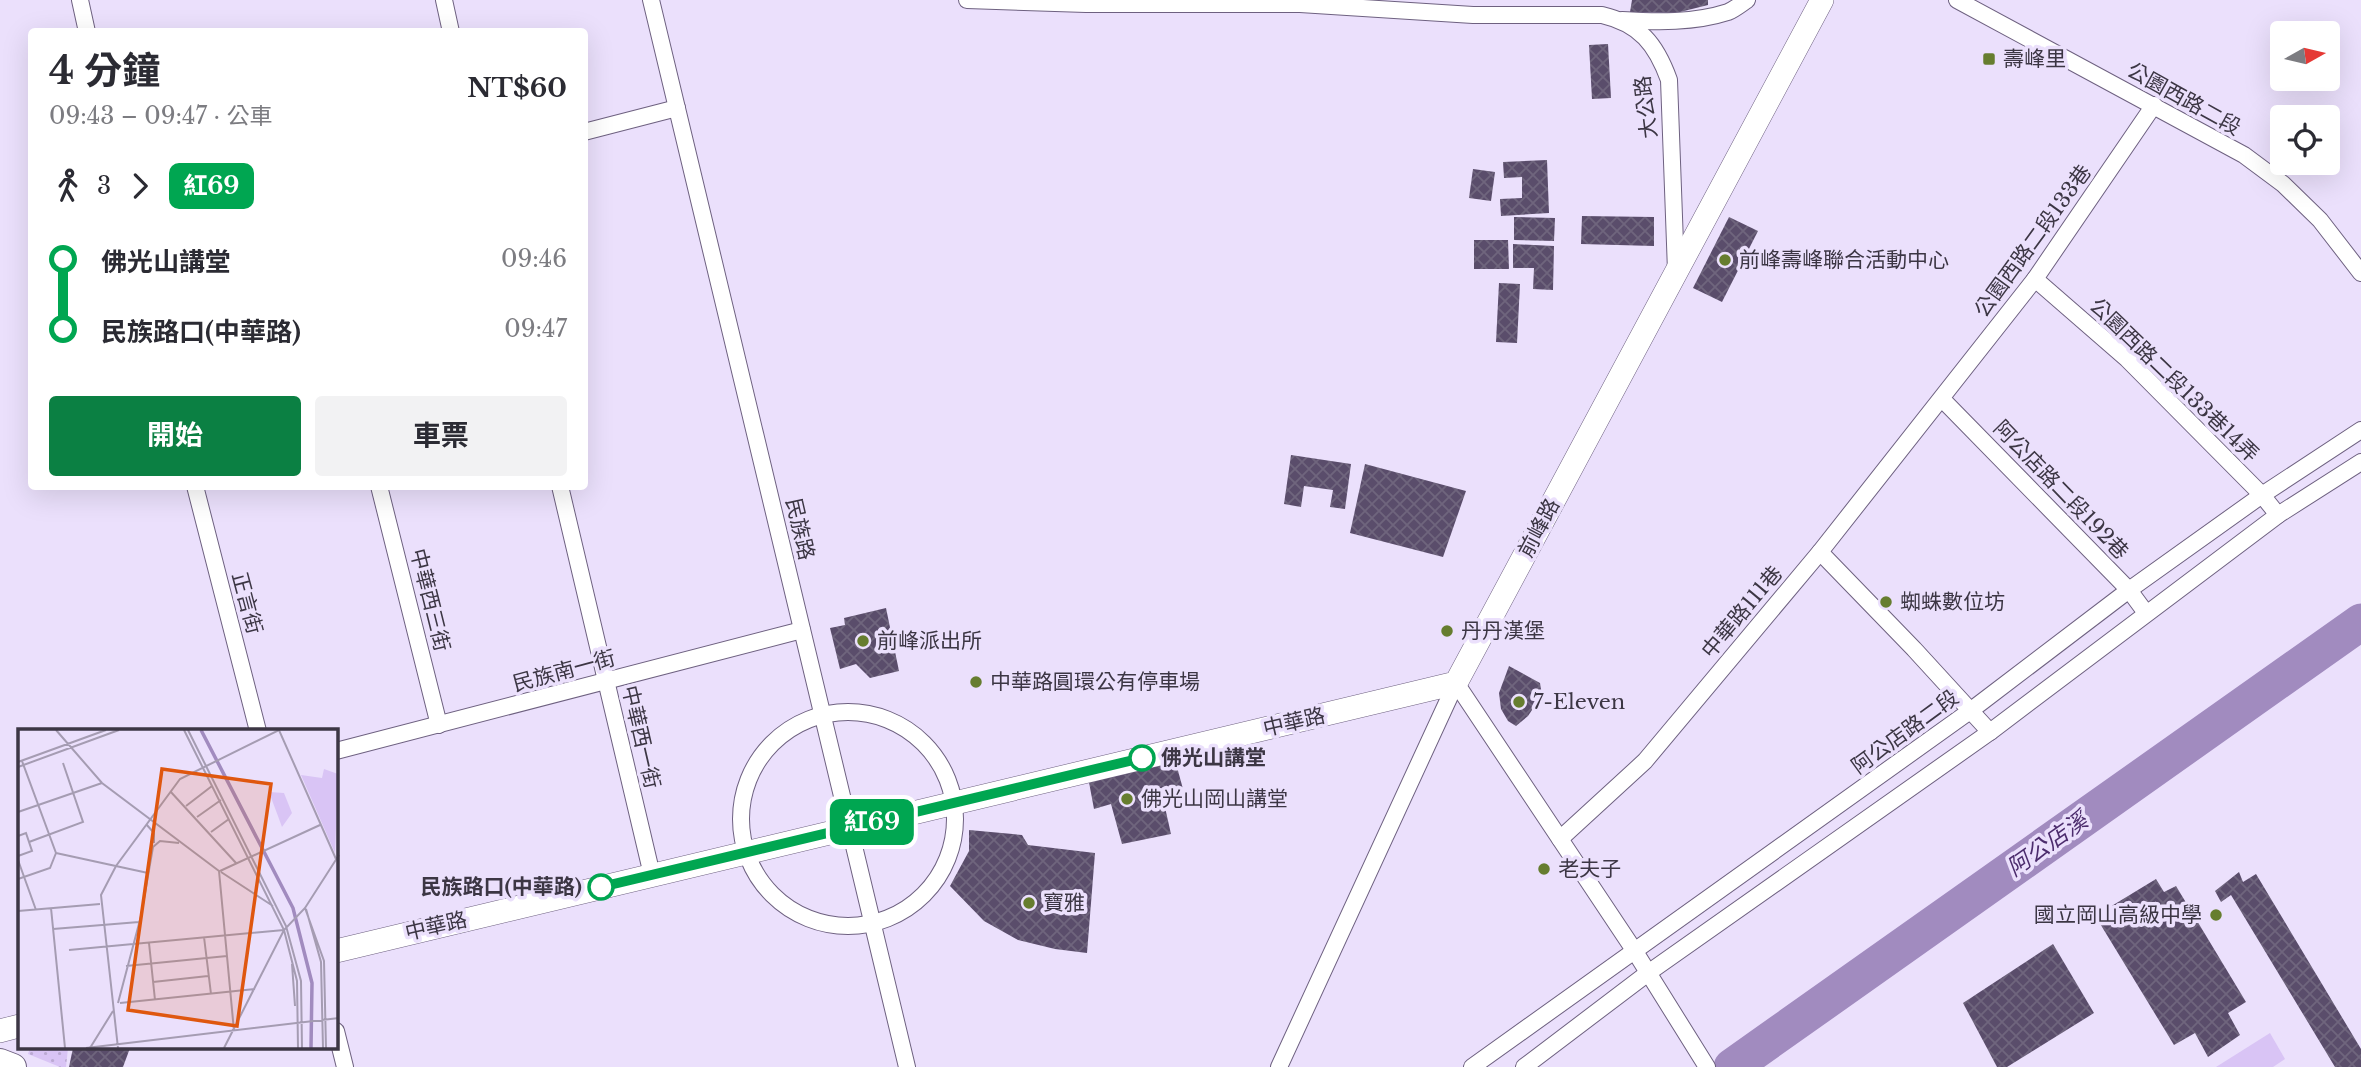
<!DOCTYPE html>
<html lang="zh-TW">
<meta charset="utf-8">
<style>
body{margin:0;font-family:"Libre Baskerville","Noto Sans TC",serif;background:#f2f2f3;color:#2b2b33;height:100vh;display:flex;flex-direction:column;font-size:26px;white-space:nowrap}
*{box-sizing:border-box;margin:0}
p{font-size:23px;color:#7c7c81}
.icon{flex:none;width:38px;height:38px;fill:none;stroke:currentColor;stroke-width:2;stroke-linecap:round;stroke-linejoin:round}
.map{position:relative;flex:1;overflow:hidden}
.details{position:absolute;left:28px;top:28px;width:560px;height:462px;display:flex;flex-direction:column;background:#fff;border-radius:7px;box-shadow:0 7px 28px #0002}
.details>*{flex:none}
.badge{padding:0 14px;border-radius:10px;font-size:24px;line-height:46px}
.needle{width:46px;rotate:82deg}
.controls{position:absolute;left:2270px;top:21px;display:grid;gap:14px}
.controls a{display:grid;place-items:center;width:70px;height:70px;border-radius:7px;background:#fff;box-shadow:0 7px 28px #0002;font-size:35px}
.map>.badge{position:absolute;translate:-50% -50%;box-shadow:0 0 0 4px #fff}
.legs{display:flex;align-items:center;gap:10px;height:77px;padding:0 21px;font-size:23px}
.legs p{margin-inline-start:auto}
.head{display:flex;align-items:center;justify-content:space-between;height:119px;padding:0 21px}
h1{font-size:38px;font-weight:700;line-height:52px}
.button{display:flex;gap:14px;margin-top:auto;padding:14px 21px}
.button a{flex:1;height:80px;border-radius:7px;background:#0b8043;color:#fff;font-size:28px;font-weight:700;line-height:80px;text-align:center}
.button a+a{background:#f2f2f3;color:#2b2b33}
ul{padding:0 21px;list-style:none}
li{display:flex;align-items:center;gap:24px;height:70px;font-size:26px}
li i{display:grid;place-items:center;width:10px;height:100%;margin:0 9px;background:currentColor}
li i::after{content:'';width:18px;height:18px;margin:-9px;border:5px solid;border-radius:50%;background:#fff}
li p{margin-inline-start:auto}
li:first-child i{background:linear-gradient(#0000 50%,currentColor 0)}
li:last-child i{background:linear-gradient(currentColor 50%,#0000 0)}
.map>svg:first-child{display:block}
.grass{fill:#d9c4f5}
.park{fill:url(#park-dots)}
.lines{fill:none;stroke-linecap:round;stroke-linejoin:round}
.river{stroke:#a18bbf;stroke-width:37}
.building{fill:url(#building-cross-hatch)}
.minor-casing{stroke:#6e6180;stroke-width:18}
.secondary-casing{stroke:#6e6180;stroke-width:24}
.primary-casing{stroke:#6e6180;stroke-width:28}
.minor{stroke:#fff;stroke-width:16}
.secondary{stroke:#fff;stroke-width:23}
.primary{stroke:#fff;stroke-width:26}
.line-1-casing{stroke:#fff;stroke-width:16}
.line-1{stroke:#00a651;stroke-width:10}
.poi-dot{fill:#667d2f;stroke:#ebe0fc;stroke-width:2.5}
.stop-1-dot{fill:#fff;stroke:#00a651;stroke-width:3.5}
.labels{text-anchor:middle;dominant-baseline:central;stroke-width:7;stroke-linejoin:round;paint-order:stroke}
.poi-label{font-size:21px;fill:#3c3644;stroke:#ebe0fc;text-anchor:start}
.street-label{font-size:21px;fill:#3c3644;stroke:#ebe0fc}
.stop-label{font-size:21px;font-weight:bold;fill:#3c3644;stroke:#ebe0fc;text-anchor:start}
.water-label{font-size:23px;font-style:italic;fill:#4c2c6d;stroke:#ebe0fc}
.inset-river{fill:none;stroke:#a18bbf;stroke-width:3.5}
.inset-road{fill:none;stroke:#a59cb2;stroke-width:2}
.view{fill:#df570f;fill-opacity:0.15;stroke:#df570f;stroke-width:3.5}
.inset-edge{fill:none;stroke:#3c3644;stroke-width:3.5}
</style>
<div class="map">
<svg width="2361" height="1067" viewBox="0 0 2361 1067">
<defs>
<pattern id="park-dots" width="8" height="8" patternUnits="userSpaceOnUse" patternTransform="scale(1.75)"><rect width="8" height="8" fill="#d9c4f5"/><path d="M2 2h.1M6 6h.1" fill="none" stroke="#bba9d3" stroke-width="1.8" stroke-linecap="round"/></pattern>
<pattern id="building-cross-hatch" width="8" height="8" patternUnits="userSpaceOnUse" patternTransform="scale(1.75)"><rect width="8" height="8" fill="#5a4d6b"/><path d="M0 0l8 8M0 8l8-8" fill="none" stroke="#6f657d"/></pattern>
</defs>
<rect width="100%" height="100%" fill="#ebe0fc"/>
<path class="grass" d="M2270 1033 2285 1059 2273 1067H2216Z"/>
<path class="park" d="M30 1048H68L66 1067H60L28 1054Z"/>
<g class="lines">
<path class="river" d="M1732 1067 2361 622"/>
</g>
<g class="building">
<path d="M1632 0H1708V5L1676 13 1630 12Z"/>
<path d="M1608 44 1611 98 1592 99 1589 45Z"/>
<path d="M1547 160 1549 213 1501 216 1500 199 1522 198V177L1504 178 1503 162Z"/>
<path d="M1473 169 1495 172 1491 201 1469 198Z"/>
<path d="M1582 216 1654 217V246L1581 244Z"/>
<path d="M1514 217 1555 218 1554 241 1514 240Z"/>
<path d="M1729 217 1758 231 1722 302 1693 288Z"/>
<path d="M1474 240H1508L1509 269H1474Z"/>
<path d="M1513 244 1554 246 1553 290 1533 289 1534 268H1513Z"/>
<path d="M1499 283 1520 284 1517 343 1496 342Z"/>
<path d="M1291 455 1351 464 1345 509 1330 507 1333 490 1304 486 1301 507 1284 504Z"/>
<path d="M1365 464 1466 491 1443 557 1350 533Z"/>
<path d="M886 608 899 671 870 678 856 664 840 669 830 628 845 625 844 618Z"/>
<path d="M1509 666 1540 683 1542 695 1528 716 1516 726 1508 721 1501 709 1499 693Z"/>
<path d="M1174 756 1183 789 1162 794 1171 834 1122 844 1111 804 1094 809 1088 777Z"/>
<path d="M969 830 1022 835 1028 845 1095 853 1087 953 1055 949 1018 940 984 921 950 886 969 851Z"/>
<path d="M2239 872 2243 882 2256 874 2361 1049V1067H2335L2231 895 2221 902 2215 891Z"/>
<path d="M2156 879 2164 892 2176 886 2246 1002 2228 1013 2240 1035 2208 1057 2195 1033 2174 1045 2099 922 2109 918 2105 910Z"/>
<path d="M2053 944 2094 1013 2007 1067H1997L1963 1003Z"/>
<path d="M73 1048H130L123 1067H69Z"/>
</g>
<g class="lines">
<g class="minor-casing">
<g id="minor">
<path d="M80 0 87 32"/>
<path d="M444 0 451 32"/>
<path d="M651 0 907 1067"/>
<path d="M967 0 1086 4H1300L1473 15H1602C1640 24 1656 44 1669 80L1676 271"/>
<path d="M1957 0 2244 155 2283 184 2320 220 2361 273"/>
<path d="M1622 20C1657 22 1694 23 1728 12 1735 9 1741 4 1747 0"/>
<path d="M584 132 677 108"/>
<path d="M2035 279 2127 359 2262 495 2278 515"/>
<path d="M1942 399 2129 590 2146 613"/>
<path d="M195 486 258 731"/>
<path d="M379 486 439 725"/>
<path d="M560 486 652 875"/>
<path d="M1820 552 1914 649 1990 732"/>
<path d="M1456 683 1634 950 1707 1067"/>
<circle cx="848" cy="819" r="107"/>
<path d="M336 751 802 630"/>
<path d="M1560 839 1645 761 1820 552 2035 279 2154 105"/>
<path d="M336 1031 345 1067"/>
<path d="M1279 1067 1456 683"/>
<path d="M1472 1067 1970 711 2129 590 2262 495 2361 430"/>
<path d="M1524 1067 1648 973 1990 732 2278 515 2361 462"/>
</g>
</g>
<g class="secondary-casing">
<g id="secondary">
<path d="M336 951 1456 683 1822 0"/>
<path d="M0 1031 19 1026"/>
</g>
</g>
<g class="primary-casing">
<path id="primary" d="M0 1062 13 1067"/>
</g>
<use href="#minor" class="minor"/>
<use href="#secondary" class="secondary"/>
<use href="#primary" class="primary"/>
</g>
<g class="lines">
<g class="line-1-casing">
<path id="line-1" d="M601 887 1142 758"/>
</g>
<use href="#line-1" class="line-1"/>
</g>
<g class="poi-dot">
<rect x="1982" y="52" width="14" height="14" rx="3.5"/>
<circle cx="1725" cy="260" r="7"/>
<circle cx="1886" cy="602" r="7"/>
<circle cx="1447" cy="631" r="7"/>
<circle cx="863" cy="641" r="7"/>
<circle cx="976" cy="682" r="7"/>
<circle cx="1519" cy="702" r="7"/>
<circle cx="1127" cy="799" r="7"/>
<circle cx="1544" cy="869" r="7"/>
<circle cx="1029" cy="903" r="7"/>
<circle cx="2216" cy="915" r="7"/>
</g>
<g class="stop-1-dot">
<circle cx="1142" cy="758" r="12"/>
<circle cx="601" cy="887" r="12"/>
</g>
<g class="labels">
<g class="poi-label">
<text x="2003" y="59">壽峰里</text>
<text x="1739" y="260">前峰壽峰聯合活動中心</text>
<text x="1900" y="602">蜘蛛數位坊</text>
<text x="1461" y="631">丹丹漢堡</text>
<text x="877" y="641">前峰派出所</text>
<text x="990" y="682">中華路圓環公有停車場</text>
<text x="1533" y="702">7-Eleven</text>
<text x="1141" y="799">佛光山岡山講堂</text>
<text x="1558" y="869">老夫子</text>
<text x="1043" y="903">寶雅</text>
<text x="2202" y="915" text-anchor="end">國立岡山高級中學</text>
</g>
<g class="street-label">
<text transform="translate(2184 99) rotate(29)">公園西路二段</text>
<text transform="translate(1646 107) rotate(-97)">大公路</text>
<text transform="translate(2033 241) rotate(-54)">公園西路二段133巷</text>
<text transform="translate(2174 380) rotate(44)">公園西路二段133巷14弄</text>
<text transform="translate(2061 490) rotate(46)">阿公店路二段192巷</text>
<text transform="translate(1539 528) rotate(-62)">前峰路</text>
<text transform="translate(800 529) rotate(77)">民族路</text>
<text transform="translate(430 600) rotate(76)">中華西三街</text>
<text transform="translate(247 603) rotate(75)">正言街</text>
<text transform="translate(1742 612) rotate(-50)">中華路111巷</text>
<text transform="translate(564 671) rotate(-15)">民族南一街</text>
<text transform="translate(1294 722) rotate(-13)">中華路</text>
<text transform="translate(1905 732) rotate(-36)">阿公店路二段</text>
<text transform="translate(641 737) rotate(77)">中華西一街</text>
<text transform="translate(436 926) rotate(-13)">中華路</text>
</g>
<g class="stop-label">
<text x="1161" y="758">佛光山講堂</text>
<text x="582" y="887" text-anchor="end">民族路口(中華路)</text>
</g>
<g class="water-label">
<text transform="translate(2047 844) rotate(-35)">阿公店溪</text>
</g>
</g>
<g transform="translate(18 729)">
<rect width="320" height="320" fill="#ebe0fc"/>
<path d="M251 63 266 64 274 84 264 98Z" fill="#d9c4f5"/>
<path d="M306 40 320 45 317 124 283 46 304 49Z" fill="#d9c4f5"/>
<path class="inset-river" d="M183 1 275 179 294 254 293 319"/>
<path class="inset-road" d="M38 1 84 54 201 142 216 302M166 1 266 201 279 252 280 319M170 1 268 197 283 252 284 319M4 32 38 124M0 33 88 1M0 38 101 1M152 62 218 134M168 77 194 57M0 83 84 54M179 88 203 71M128 95 136 104V114M193 103 211 90M0 107 8 104 14 122 0 127M11 113 65 93 45 34M38 124 130 144M0 131 18 181M202 142 302 96M203 143 255 177M0 150 32 139 38 124M33 179 47 319M287 179 306 232 308 319M288 180 303 233 305 319M0 182 82 175M35 200 121 193M186 208 193 265M131 214 137 271M51 221 266 201M274 235 277 277M108 237 209 227M135 253 190 247M100 274 123 187 135 118 142 112 161 114M102 274 237 260M68 319 321 289M72 319 95 282M100 319 83 166 98 137 162 50 261 1 318 130M206 319 266 201 287 179 321 126"/>
<path class="view" d="M144 40 253 55 219 297 110 281Z"/>
<rect width="320" height="320" class="inset-edge"/>
</g>
</svg>
<div class="controls">
<a><svg class="needle" viewBox="-14 -14 28 28"><path d="M0-13l5 13h-10z" fill="#e53935"/><path d="M0 13l5-13h-10z" fill="#7c7c81"/></svg></a>
<a><svg class="icon" aria-label="locate" viewBox="0 0 24 24"><circle cx="12" cy="12" r="6"/><path d="M12 2v4M12 18v4M2 12h4M18 12h4"/></svg></a>
</div>
<b class="badge" style="left:872px;top:822px;background:#00a651;color:#fff">紅69</b>
<section class="details">
<div class="head"><div><h1>4 分鐘</h1><p>09:43 – 09:47 · 公車</p></div><b>NT$60</b></div>
<div class="legs"><svg class="icon" aria-label="walk" viewBox="0 0 24 24"><circle cx="13" cy="4" r="2"/><path d="M13 8l-2 6 4 7M11 14l-3 7M7 12l3-4h3l4 4"/></svg>3<svg class="icon" aria-label="forward" viewBox="0 0 24 24"><path d="M9 5l7 7-7 7"/></svg><b class="badge" style="background:#00a651;color:#fff">紅69</b></div>
<ul>
<li><i style="color:#00a651"></i><b>佛光山講堂</b><p>09:46</p></li>
<li><i style="color:#00a651"></i><b>民族路口(中華路)</b><p>09:47</p></li>
</ul>
<div class="button"><a>開始</a><a>車票</a></div>
</section>
</div>
